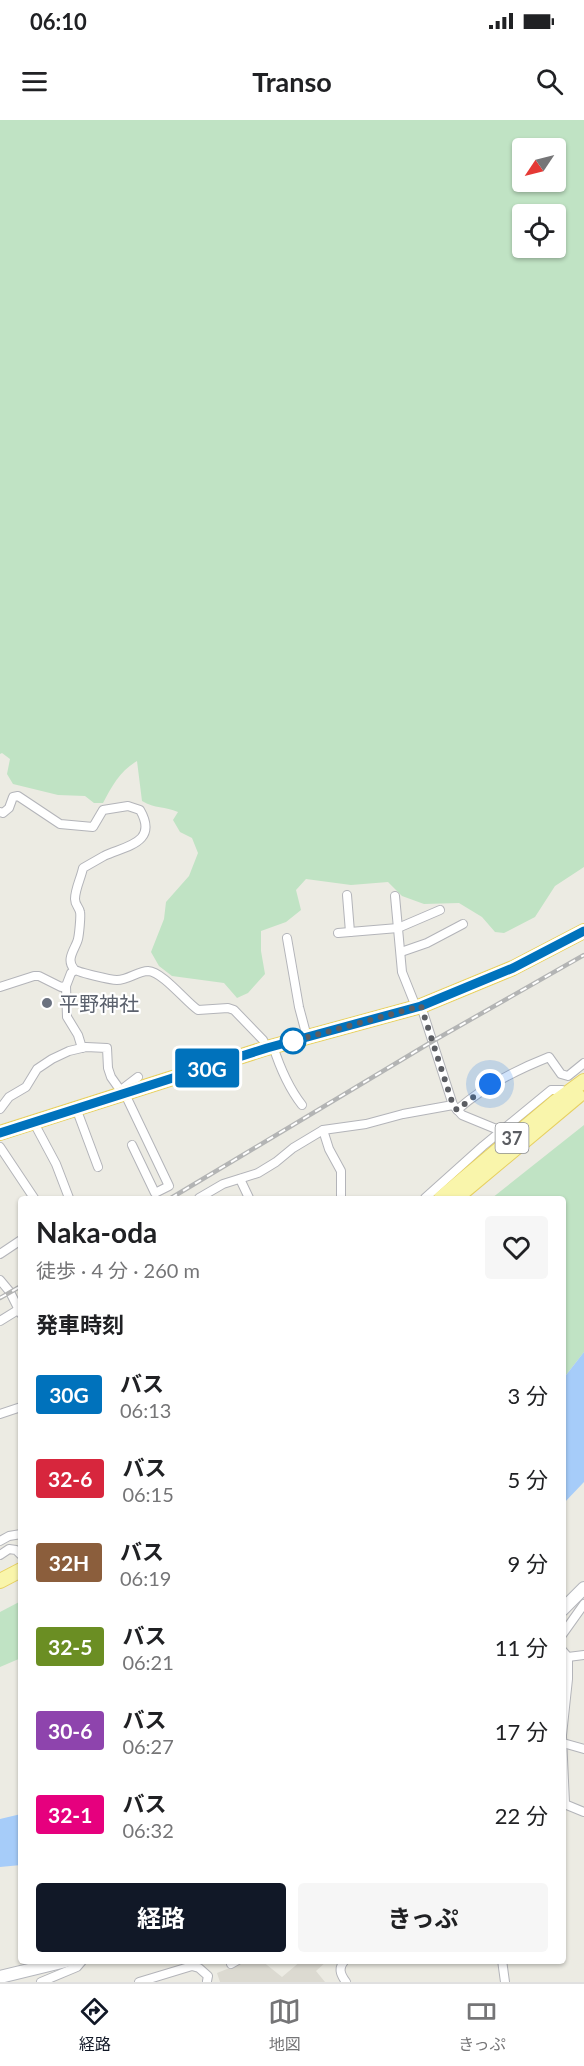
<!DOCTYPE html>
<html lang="ja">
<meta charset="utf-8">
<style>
body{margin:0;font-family:Lato,"Noto Sans JP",sans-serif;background:#f6f6f6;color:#202124;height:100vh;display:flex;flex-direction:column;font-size:22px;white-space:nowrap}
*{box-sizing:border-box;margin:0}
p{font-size:20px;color:#757577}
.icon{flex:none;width:33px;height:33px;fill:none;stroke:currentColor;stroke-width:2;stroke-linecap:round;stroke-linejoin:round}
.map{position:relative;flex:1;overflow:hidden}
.drawer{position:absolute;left:18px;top:1076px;width:548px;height:768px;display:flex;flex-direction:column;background:#fff;border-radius:6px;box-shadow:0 2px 4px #0004}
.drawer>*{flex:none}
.badge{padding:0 12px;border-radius:4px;font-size:21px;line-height:39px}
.needle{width:39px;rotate:235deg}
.controls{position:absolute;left:512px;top:18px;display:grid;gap:12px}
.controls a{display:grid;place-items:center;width:54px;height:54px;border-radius:6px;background:#fff;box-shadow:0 2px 4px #0004;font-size:30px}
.you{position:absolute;width:30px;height:30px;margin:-15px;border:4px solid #fff;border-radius:50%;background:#1a73e8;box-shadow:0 0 0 9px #1a73e833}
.map>.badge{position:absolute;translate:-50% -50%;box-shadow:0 0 0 3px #fff}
h2{padding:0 18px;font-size:22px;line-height:54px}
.round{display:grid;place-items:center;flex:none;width:63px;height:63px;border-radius:6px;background:#f6f6f6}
.overview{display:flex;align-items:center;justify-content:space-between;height:102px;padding:0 18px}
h1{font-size:28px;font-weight:700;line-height:45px}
.button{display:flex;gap:12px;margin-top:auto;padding:12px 18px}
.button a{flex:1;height:69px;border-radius:6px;background:#111827;color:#fff;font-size:24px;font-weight:700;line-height:69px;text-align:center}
.button a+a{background:#f6f6f6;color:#202124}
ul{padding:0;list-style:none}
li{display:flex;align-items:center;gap:18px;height:84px;padding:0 18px}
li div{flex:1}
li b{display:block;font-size:22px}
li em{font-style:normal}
li .badge{min-width:66px;font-weight:700;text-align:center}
.status{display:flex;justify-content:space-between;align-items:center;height:42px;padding:0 30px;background:#fff;direction:ltr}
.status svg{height:16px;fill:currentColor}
header{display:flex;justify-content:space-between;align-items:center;height:78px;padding:0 18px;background:#fff;font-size:27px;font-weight:700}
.tab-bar{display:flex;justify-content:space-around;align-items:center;height:84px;border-top:2px solid #e0e0e0;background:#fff;font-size:16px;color:#757577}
.tab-bar a{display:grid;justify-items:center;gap:3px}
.tab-bar .current{color:#111827}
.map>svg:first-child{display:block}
.education{fill:#dcdad1}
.green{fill:#c0e3c4;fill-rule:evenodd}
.water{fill:#a6ccf9}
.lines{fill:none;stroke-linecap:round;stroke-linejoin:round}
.street-casing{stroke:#b3b4b9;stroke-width:10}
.secondary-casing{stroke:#b4b6bc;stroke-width:14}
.primary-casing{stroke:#e7d061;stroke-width:16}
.street{stroke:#fff;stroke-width:8}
.secondary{stroke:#fff;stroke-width:12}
.primary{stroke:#f9f5ab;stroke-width:14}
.rail-casing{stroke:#b3b4b4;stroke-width:4.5}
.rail{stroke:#fff;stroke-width:2;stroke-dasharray:7;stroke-linecap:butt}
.line-casing{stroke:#fff;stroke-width:14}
.line{stroke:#0072bc;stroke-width:9}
.walk{stroke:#5b5d62;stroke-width:6;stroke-dasharray:0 10.8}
.worship-dot{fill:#6b7280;stroke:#fff;stroke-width:2}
.stop-dot{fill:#fff;stroke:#0072bc;stroke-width:3}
.labels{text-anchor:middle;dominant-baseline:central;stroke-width:4.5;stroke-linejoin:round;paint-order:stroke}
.shield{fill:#fff;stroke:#8c8e91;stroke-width:1.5}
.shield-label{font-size:18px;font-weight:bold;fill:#5b5d62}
.worship-label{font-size:20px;fill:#5b616d;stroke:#fff;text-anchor:start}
</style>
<div class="status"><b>06:10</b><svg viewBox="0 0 49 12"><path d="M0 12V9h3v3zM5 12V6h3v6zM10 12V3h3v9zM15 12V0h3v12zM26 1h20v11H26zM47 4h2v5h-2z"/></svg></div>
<header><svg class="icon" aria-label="menu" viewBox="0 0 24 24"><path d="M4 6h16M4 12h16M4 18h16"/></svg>Transo<svg class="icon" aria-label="search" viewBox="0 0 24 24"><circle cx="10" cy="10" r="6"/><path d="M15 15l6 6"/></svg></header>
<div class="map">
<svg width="584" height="1862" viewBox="0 0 584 1862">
<rect width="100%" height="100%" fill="#ecebe3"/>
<path class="education" d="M247 1841H262L282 1857 301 1841H327L316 1851 325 1862H220L217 1853Z"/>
<g class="green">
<path d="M0 0H584V747L555 766 535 797 504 813 495 812 482 797 459 783 424 784 402 776 388 762 351 765 306 759 296 770 301 790 286 802 261 811V831L265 854 248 873 237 878 224 863 172 856 159 846 151 832 164 799 166 782 189 756 198 733 192 718 180 712 173 700 178 692C165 686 155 689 142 681L137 641C120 651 112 666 103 683H94L85 676 58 675 13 664 7 654 10 639 2 633 0 634ZM555 28V62H522V28ZM555 94V128H522V94Z"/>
<path d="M584 1005V1232L563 1259 562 1078H492Z"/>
<path d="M21 1481V1538L0 1547V1492Z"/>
</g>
<g class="water">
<path d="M584 1232V1362L563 1384V1259Z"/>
<path d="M21 1694V1745L0 1747V1699Z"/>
</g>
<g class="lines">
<g class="street-casing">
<g id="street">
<path d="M0 692 3 693 9 688 13 677 18 676 60 704 93 707 103 690 128 686 140 690C159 723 125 726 104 736 97 740 90 744 83 748 81 758 75 769 75 779 75 785 79 787 80 792 81 796 79 815 78 819 76 828 65 839 74 849 76 852 111 860 117 860 128 860 138 851 148 851 163 852 185 881 198 890L228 888 234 890 263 920 267 928"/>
<path d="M347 775 350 812"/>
<path d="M395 776 402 852 416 887"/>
<path d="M338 813 398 808 440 790"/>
<path d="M287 818 299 887 307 917"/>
<path d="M401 832 427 823 463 804"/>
<path d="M66 866 67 897 78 915 82 928"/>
<path d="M0 867 34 856H39L61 867 66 866 71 853 74 851"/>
<path d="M421 886 453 985 462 995 501 1011"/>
<path d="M273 926C280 948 288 967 302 985"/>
<path d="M121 970 138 957"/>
<path d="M125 974 169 1066 155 1073 132 1025"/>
<path d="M76 988 98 1047"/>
<path d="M0 989 9 977 26 967 37 949 52 939 69 931 86 927 107 928 108 948 111 957 123 974"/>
<path d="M457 990C484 966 516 950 549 937L561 954 568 956 584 943"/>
<path d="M33 1001 56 1044 69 1078"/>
<path d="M323 1010 329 1029 341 1051V1078"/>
<path d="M0 1027 34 1078"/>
<path d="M240 1059 249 1078"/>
<path d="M199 1078 223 1064 258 1053 276 1042 293 1028 323 1010 366 1004 403 994 453 985"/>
<path d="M425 1078 483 1026 551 970H562L568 976"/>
<path d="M0 1134 21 1120"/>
<path d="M0 1160 10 1172 21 1194"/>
<path d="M0 1201 21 1188"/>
<path d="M0 1294 21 1287"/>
<path d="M0 1421 9 1416 21 1414"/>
<path d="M0 1435 9 1429 16 1430 21 1435"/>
<path d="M562 1515 584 1484"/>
<path d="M562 1530 568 1537V1559L562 1615"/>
<path d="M568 1537 584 1535"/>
<path d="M562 1617 565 1683"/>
<path d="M563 1623 584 1629"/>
<path d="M562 1683 584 1692"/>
<path d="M345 1840C338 1848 340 1854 346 1862"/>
<path d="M502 1840 505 1862"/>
<path d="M231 1844 238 1840"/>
<path d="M41 1862 77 1847 83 1840"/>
<path d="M139 1862 192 1846 199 1848 208 1856 207 1861"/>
</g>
</g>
<g class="secondary-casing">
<g id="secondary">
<path d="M562 1490 584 1468"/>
<path d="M0 1857 70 1840"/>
</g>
</g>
<g class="primary-casing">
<g id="primary">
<path d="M0 1013 267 928 421 886 513 848 584 811"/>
<path d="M441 1078 554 983 584 961"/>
<path d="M456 1078 578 976"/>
<path d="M0 1461 21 1450"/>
</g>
</g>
<use href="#street" class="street"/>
<use href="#secondary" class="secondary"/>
<use href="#primary" class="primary"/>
<g class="rail-casing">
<g id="rail">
<path d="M171 1078 433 921 584 835"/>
<path d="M0 1178 21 1166"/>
</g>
</g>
<use href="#rail" class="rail"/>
</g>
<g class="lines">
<g class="line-casing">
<path id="line" d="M0 1013 267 928 421 886 513 848 584 811"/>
</g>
<use href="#line" class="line"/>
<path class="walk" d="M293 921 290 922 421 886 453 985 457 990 490 964"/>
</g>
<circle class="worship-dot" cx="47" cy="883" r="6"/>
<circle class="stop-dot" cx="293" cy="921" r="12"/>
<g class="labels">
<rect class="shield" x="495.5" y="1003" width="33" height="30" rx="4.5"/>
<g class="shield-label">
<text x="512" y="1018">37</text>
</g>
<g class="worship-label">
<text x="59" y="883">平野神社</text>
</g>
</g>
</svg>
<div class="controls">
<a><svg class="needle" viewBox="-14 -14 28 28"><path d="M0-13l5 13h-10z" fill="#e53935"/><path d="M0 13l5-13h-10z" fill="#757577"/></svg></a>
<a><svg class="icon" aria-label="locate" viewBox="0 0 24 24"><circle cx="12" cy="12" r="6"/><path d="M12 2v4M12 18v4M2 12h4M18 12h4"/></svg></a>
</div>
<div class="you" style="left:490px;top:964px"></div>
<b class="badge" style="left:207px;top:948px;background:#0072bc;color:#fff">30G</b>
<section class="drawer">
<div class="overview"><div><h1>Naka-oda</h1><p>徒歩 · 4 分 · 260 m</p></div><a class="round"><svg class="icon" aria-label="heart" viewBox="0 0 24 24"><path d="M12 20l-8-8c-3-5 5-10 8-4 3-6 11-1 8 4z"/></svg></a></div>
<h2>発車時刻</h2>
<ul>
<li><span class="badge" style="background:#0072bc;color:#fff">30G</span><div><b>バス</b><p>06:13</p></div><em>3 分</em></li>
<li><span class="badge" style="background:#d7263d;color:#fff">32-6</span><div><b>バス</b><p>06:15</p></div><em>5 分</em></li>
<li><span class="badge" style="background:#8b5e3c;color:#fff">32H</span><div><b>バス</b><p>06:19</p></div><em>9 分</em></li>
<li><span class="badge" style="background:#6b8e23;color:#fff">32-5</span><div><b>バス</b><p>06:21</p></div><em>11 分</em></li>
<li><span class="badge" style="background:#8e44ad;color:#fff">30-6</span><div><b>バス</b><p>06:27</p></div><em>17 分</em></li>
<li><span class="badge" style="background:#e6007e;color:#fff">32-1</span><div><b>バス</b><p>06:32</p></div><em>22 分</em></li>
</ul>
<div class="button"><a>経路</a><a>きっぷ</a></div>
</section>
</div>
<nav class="tab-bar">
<a class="current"><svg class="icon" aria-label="directions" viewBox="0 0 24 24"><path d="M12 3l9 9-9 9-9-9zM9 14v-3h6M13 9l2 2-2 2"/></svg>経路</a>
<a><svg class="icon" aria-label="map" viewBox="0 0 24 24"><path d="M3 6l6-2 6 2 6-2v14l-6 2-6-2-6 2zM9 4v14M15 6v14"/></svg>地図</a>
<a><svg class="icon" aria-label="tickets" viewBox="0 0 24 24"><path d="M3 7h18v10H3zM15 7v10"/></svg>きっぷ</a>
</nav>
